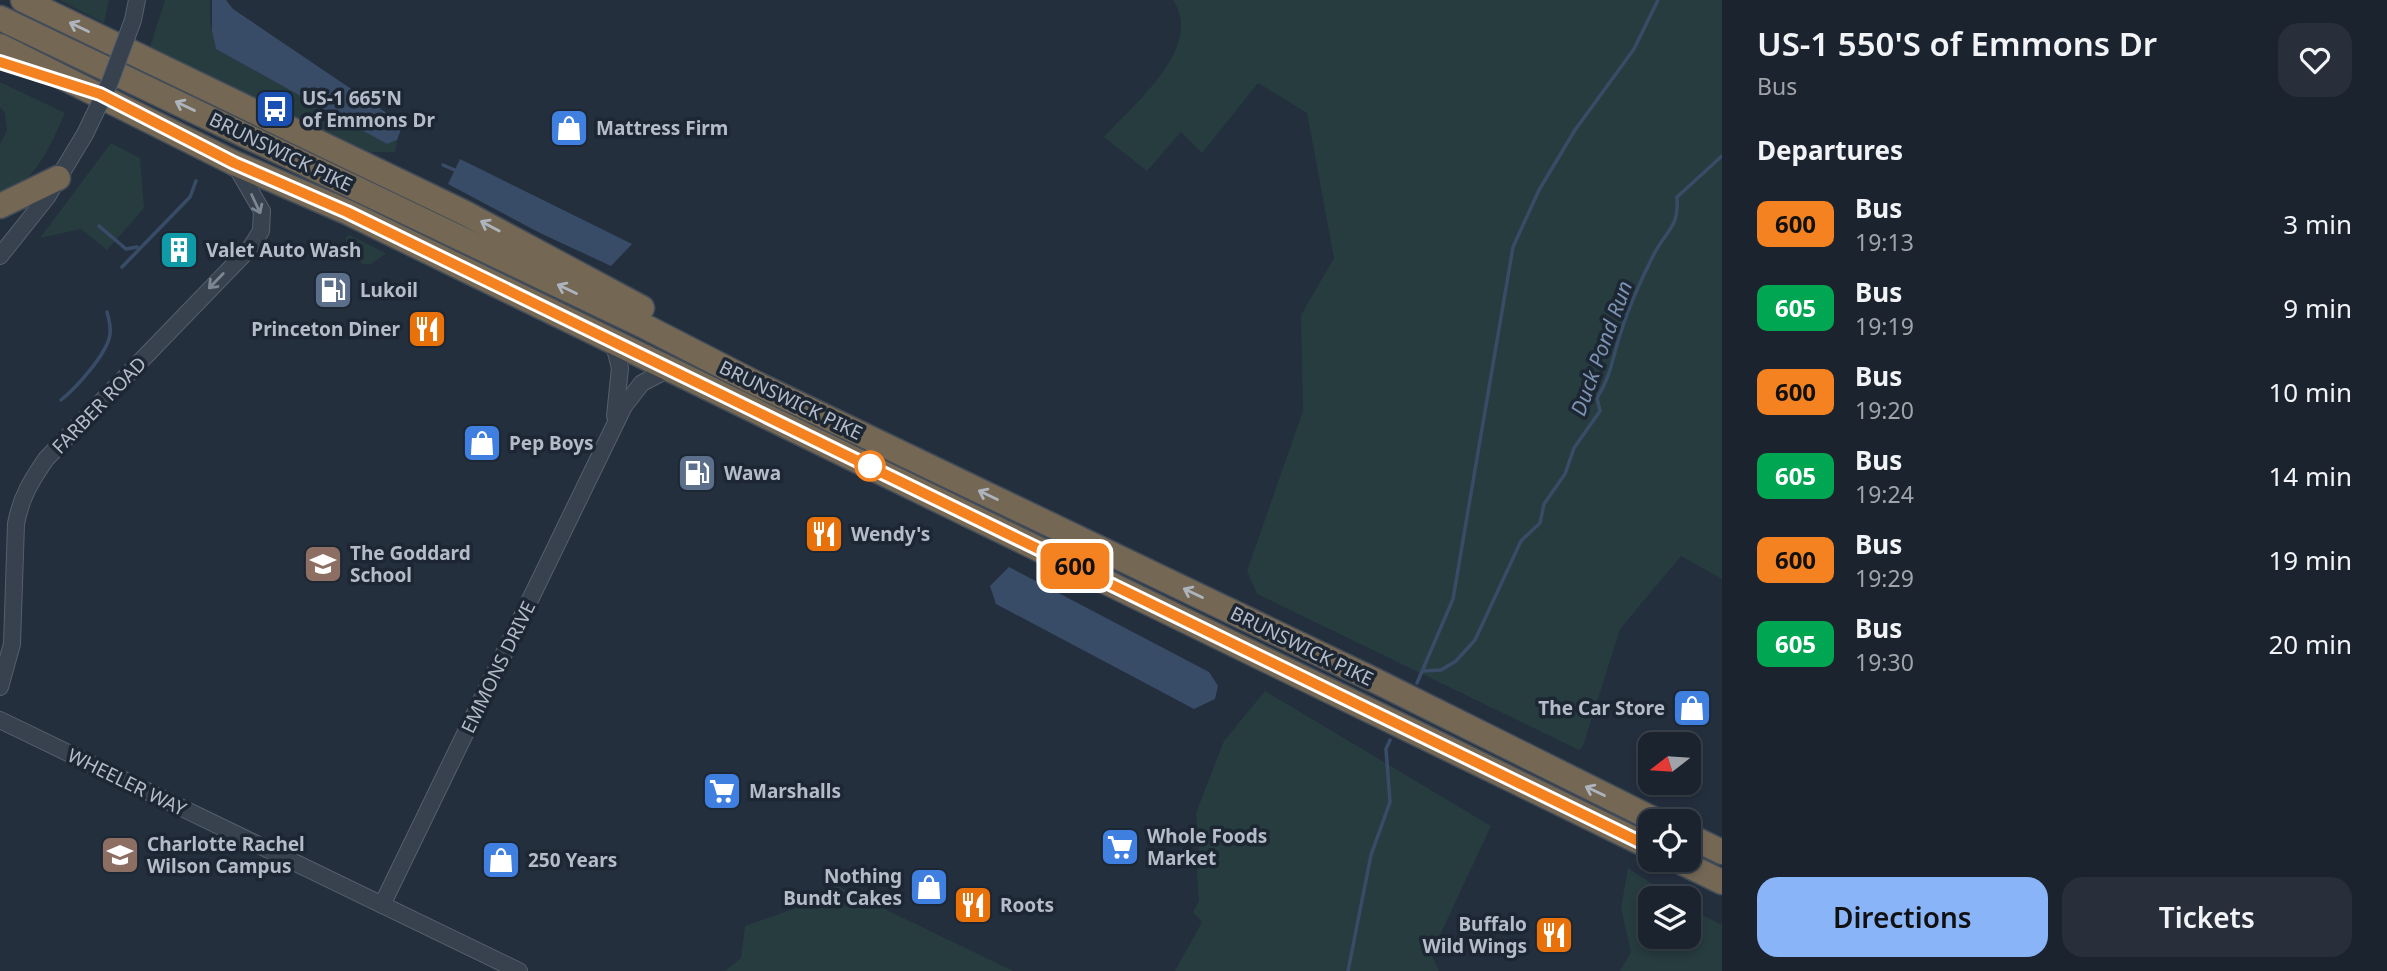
<!DOCTYPE html>
<style>
body{margin:0;font-family:"Noto Sans",sans-serif;background:#282f3a;color:#f1f3f6;height:100vh;display:flex;flex-direction:column;font-size:26px;white-space:nowrap}
*{box-sizing:border-box;margin:0}
p{font-size:23px;color:#a0a4aa}
.icon{flex:none;width:38px;height:38px;fill:none;stroke:currentColor;stroke-width:2;stroke-linecap:round;stroke-linejoin:round}
.map{position:relative;flex:1;overflow:hidden}
.sheet{display:flex;flex-direction:column;background:#1b232e;width:665px}
.sheet>*{flex:none}
.badge{padding:0 14px;border-radius:10px;font-size:24px;line-height:46px}
.needle{width:46px;rotate:253deg}
.buttons{position:absolute;left:1638px;top:732px;display:grid;gap:14px}
.buttons a{display:grid;place-items:center;width:63px;height:63px;border-radius:14px;background:#1b232e;box-shadow:0 4px 10px #0003,0 0 0 2px #39404a;font-size:35px}
.map>.badge{position:absolute;translate:-50% -50%;box-shadow:0 0 0 4px #fff}
h2{padding:0 35px;font-size:26px;line-height:63px}
.round{display:grid;place-items:center;flex:none;width:74px;height:74px;border-radius:21px;background:#282f3a}
.headline{display:flex;align-items:center;justify-content:space-between;height:119px;padding:0 35px}
h1{font-size:33px;font-weight:600;line-height:52px}
.action{display:flex;gap:14px;margin-top:auto;padding:14px 35px}
.action a{flex:1;height:80px;border-radius:21px;background:#8ab4f8;color:#111;font-size:28px;font-weight:600;line-height:80px;text-align:center}
.action a+a{background:#282f3a;color:#f1f3f6}
ul{padding:0;list-style:none}
li{display:flex;align-items:center;gap:21px;height:84px;padding:0 35px}
li div{flex:1}
li b{display:block;font-size:26px}
li em{font-style:normal}
li .badge{min-width:77px;font-weight:700;text-align:center}
main{display:flex;flex:1;min-height:0}
.map>svg:first-child{display:block}
.green{fill:#263c3f}
.water{fill:#394c67}
.lines{fill:none;stroke-linecap:round;stroke-linejoin:round}
.stream{stroke:#394c67;stroke-width:3.5}
.minor-casing{stroke:#565f6c;stroke-width:18}
.highway-casing{stroke:#434c59;stroke-width:27}
.minor{stroke:#38414e;stroke-width:16}
.highway{stroke:#746855;stroke-width:24}
.minor-bridge-casing{stroke:#565f6c;stroke-width:18;stroke-linecap:butt}
.minor-bridge{stroke:#38414e;stroke-width:16}
.oneway{stroke:#aeb4bd}
.oneway2{stroke:#7c8592}
.line-casing{stroke:#fff;stroke-width:16}
.line{stroke:#f58220;stroke-width:10}
.stop-dot{fill:#fff;stroke:#f58220;stroke-width:3.5}
.labels{text-anchor:middle;dominant-baseline:central;stroke-width:7;stroke-linejoin:round;paint-order:stroke}
.poi-label{font-size:19px;font-weight:bold;fill:#b4bcc9;stroke:#1d2633;text-anchor:start}
.street-label{font-size:19px;fill:#b4bcc9;stroke:#1d2633}
.water-label{font-size:21px;font-style:italic;fill:#7c92b1;stroke:#1d2633}
</style>
<main>
<div class="map">
<svg width="1722" height="971" viewBox="0 0 1722 971">
<rect width="100%" height="100%" fill="#242f3e"/>
<g class="green">
<path d="M59 0H109L104 23Z"/>
<path d="M165 0H210V20L216 49 387 143 397 140 395 152H370L150 47Z"/>
<path d="M1173 0H1722V579L1681 556 1620 629 1583 746 1579 750 1257 594 1247 571 1303 411 1301 315 1334 258 1307 113 1258 83 1202 153 1181 132 1147 171 1104 137C1133 105 1205 47 1173 0Z"/>
<path d="M0 82 65 113C50 146 36 182 0 197V143L7 131 5 113 0 107Z"/>
<path d="M111 143 140 158 144 208 107 250 81 229 40 238Z"/>
<path d="M350 235 385 253V254L371 264H363L346 248V237Z"/>
<path d="M1265 691 1491 826 1431 954 1439 971H1175L1202 922 1193 912 1199 901 1197 871 1200 861 1196 813 1224 741Z"/>
<path d="M1628 868 1673 898H1650V936H1689V908L1722 925V971H1620L1631 952 1621 908Z"/>
<path d="M837 886 1013 971H725L741 958 745 926 825 898Z"/>
</g>
<g class="water">
<path d="M212 0H226L233 9 403 124 397 140 387 144 216 49 212 31Z"/>
<path d="M460 159 632 244 611 266 540 233 448 184Z"/>
<path d="M1009 567 1209 672 1218 686 1215 699 1194 709 996 604 990 586Z"/>
</g>
<g class="lines">
<g class="stream">
<path d="M443 165 457 171"/>
<path d="M99 226 126 249 137 247"/>
<path d="M122 267 190 197 196 181"/>
<path d="M61 400C76 388 108 353 110 334 111 326 109 319 107 312"/>
<path d="M1423 671 1441 670 1456 661 1475 640 1521 541 1540 523 1544 504 1565 474 1574 448 1600 411 1597 398C1612 374 1612 358 1621 332 1629 306 1641 280 1653 256 1666 230 1679 229 1677 197L1722 156"/>
<path d="M1417 683 1453 599 1513 247 1539 190 1575 130 1634 49 1658 0"/>
<path d="M1348 971 1371 855 1390 802 1386 749 1390 740"/>
</g>
<g class="minor-casing">
<g id="minor">
<path d="M133 20 137 0"/>
<path d="M0 256 47 197 85 134"/>
<path d="M613 341 620 368 615 416"/>
<path d="M0 687 12 644 16 524C21 497 31 481 46 459L251 247 261 231 262 211 234 163"/>
<path d="M0 720 519 971"/>
<path d="M382 905 624 406 642 383 669 369"/>
</g>
</g>
<g class="highway-casing">
<g id="highway">
<path d="M23 0 465 213 642 308"/>
<path d="M0 18 648 328 759 385 1374 680 1657 821"/>
<path d="M0 46 234 163 347 212 1650 847"/>
<path d="M0 206 58 178"/>
<path d="M1689 836 1722 852"/>
<path d="M1675 859 1722 882"/>
</g>
</g>
<use href="#minor" class="minor"/>
<use href="#highway" class="highway"/>
<g class="minor-bridge-casing">
<path id="minor-bridge" d="M85 134 110 82 133 20"/>
</g>
<use href="#minor-bridge" class="minor-bridge"/>
</g>
<defs><path id="oneway-shaft" d="M-6 0H5M1.5-3L5.5 0L1.5 3" fill="none" stroke-width="1.6" stroke-linecap="round" stroke-linejoin="round" transform="scale(1.75)"/></defs>
<g class="oneway">
<use href="#oneway-shaft" transform="translate(79 27) rotate(-154)"/>
<use href="#oneway-shaft" transform="translate(185 106) rotate(-154)"/>
<use href="#oneway-shaft" transform="translate(490 226) rotate(-152)"/>
<use href="#oneway-shaft" transform="translate(567 289) rotate(-154)"/>
<use href="#oneway-shaft" transform="translate(988 495) rotate(-154)"/>
<use href="#oneway-shaft" transform="translate(1193 593) rotate(-154)"/>
<use href="#oneway-shaft" transform="translate(1595 791) rotate(-154)"/>
</g>
<g class="oneway2">
<use href="#oneway-shaft" transform="translate(256 204) rotate(65)"/>
<use href="#oneway-shaft" transform="translate(216 281) rotate(134)"/>
</g>
<g class="lines">
<g class="line-casing">
<path id="line" d="M0 62 100 94 234 163 347 212 1650 847"/>
</g>
<use href="#line" class="line"/>
</g>
<defs>
<g id="bus-square" transform="scale(2.0125)"><rect x="-9" y="-9" width="18" height="18" rx="4" fill="#1a4fb4" stroke="#1d2633"/><path d="M-5-6H5V4H4V6H2V4H-2V6H-4V4H-5ZM-3.5-4V0h7V-4ZM-3.5 1.2v1.5H-2V1.2ZM2 1.2v1.5H3.5V1.2Z" fill="#fff"/></g>
<g id="shop-square" transform="scale(2.0125)"><rect x="-9" y="-9" width="18" height="18" rx="4" fill="#3f7fe0" stroke="#1d2633"/><path d="M-5-2.5h2.3a2.7 3.5 0 0 1 5.4 0H5L5.5 6h-11ZM-1.5-2.5h3a1.5 2.3 0 0 0-3 0Z" fill="#fff"/></g>
<g id="building-square" transform="scale(2.0125)"><rect x="-9" y="-9" width="18" height="18" rx="4" fill="#0f9aa8" stroke="#1d2633"/><path d="M-4-6H4V6H1V3H-1V6H-4ZM-2.5-4.3h1.7v1.8h-1.7ZM.8-4.3h1.7v1.8H.8ZM-2.5-1h1.7V.8h-1.7ZM.8-1h1.7V.8H.8Z" fill="#fff"/></g>
<g id="fuel-square" transform="scale(2.0125)"><rect x="-9" y="-9" width="18" height="18" rx="4" fill="#5c6f8a" stroke="#1d2633"/><path d="M-5.5-6h7V0h2V4h1.3V-2.5L3-4.5l.8-.8L6-3V5H2.5V1h-1V6h-7ZM-4.2-4.7v3.2H.2V-4.7Z" fill="#fff"/></g>
<g id="restaurant-square" transform="scale(2.0125)"><rect x="-9" y="-9" width="18" height="18" rx="4" fill="#e8710a" stroke="#1d2633"/><path d="M-5-6h1v4h1v-4h1v4h1v-4h1v5L-1.5 .5V6h-2V.5L-5-1ZM5-6V6H3V1.5H1.5Q1.5-4 5-6Z" fill="#fff"/></g>
<g id="school-square" transform="scale(2.0125)"><rect x="-9" y="-9" width="18" height="18" rx="4" fill="#8d6e63" stroke="#1d2633"/><path d="M0-5L7-2L0 1L-7-2ZM-4 1L0 2.5L4 1V4Q0 6-4 4Z" fill="#fff"/></g>
<g id="supermarket-square" transform="scale(2.0125)"><rect x="-9" y="-9" width="18" height="18" rx="4" fill="#3f7fe0" stroke="#1d2633"/><path d="M-6-5.5h2.5l.6 2H6L4.5 2H-2.5L-4.4-4H-6ZM-1.5 3.2a1.3 1.3 0 1 0 .1 0ZM3 3.2a1.3 1.3 0 1 0 .1 0Z" fill="#fff"/></g>
<g id="university-square" transform="scale(2.0125)"><rect x="-9" y="-9" width="18" height="18" rx="4" fill="#8d6e63" stroke="#1d2633"/><path d="M0-5L7-2L0 1L-7-2ZM-4 1L0 2.5L4 1V4Q0 6-4 4Z" fill="#fff"/></g>
</defs>
<g fill-rule="evenodd">
<use href="#bus-square" x="275" y="109"/>
<use href="#shop-square" x="569" y="128"/>
<use href="#building-square" x="179" y="250"/>
<use href="#fuel-square" x="333" y="290"/>
<use href="#restaurant-square" x="427" y="329"/>
<use href="#shop-square" x="482" y="443"/>
<use href="#fuel-square" x="697" y="473"/>
<use href="#restaurant-square" x="824" y="534"/>
<use href="#school-square" x="323" y="564"/>
<use href="#shop-square" x="1692" y="708"/>
<use href="#supermarket-square" x="722" y="791"/>
<use href="#supermarket-square" x="1120" y="847"/>
<use href="#university-square" x="120" y="855"/>
<use href="#shop-square" x="501" y="860"/>
<use href="#shop-square" x="929" y="887"/>
<use href="#restaurant-square" x="973" y="905"/>
<use href="#restaurant-square" x="1554" y="935"/>
</g>
<circle class="stop-dot" cx="870" cy="466" r="14"/>
<g class="labels">
<g class="poi-label">
<text x="302" y="98">US-1 665'N<tspan x="302" dy="22">of Emmons Dr</tspan></text>
<text x="596" y="128">Mattress Firm</text>
<text x="206" y="250">Valet Auto Wash</text>
<text x="360" y="290">Lukoil</text>
<text x="400" y="329" text-anchor="end">Princeton Diner</text>
<text x="509" y="443">Pep Boys</text>
<text x="724" y="473">Wawa</text>
<text x="851" y="534">Wendy's</text>
<text x="350" y="553">The Goddard<tspan x="350" dy="22">School</tspan></text>
<text x="1665" y="708" text-anchor="end">The Car Store</text>
<text x="749" y="791">Marshalls</text>
<text x="1147" y="836">Whole Foods<tspan x="1147" dy="22">Market</tspan></text>
<text x="147" y="844">Charlotte Rachel<tspan x="147" dy="22">Wilson Campus</tspan></text>
<text x="528" y="860">250 Years</text>
<text x="902" y="876" text-anchor="end">Nothing<tspan x="902" dy="22">Bundt Cakes</tspan></text>
<text x="1000" y="905">Roots</text>
<text x="1527" y="924" text-anchor="end">Buffalo<tspan x="1527" dy="22">Wild Wings</tspan></text>
</g>
<g class="street-label">
<text transform="translate(281 152) rotate(26)">BRUNSWICK PIKE</text>
<text transform="translate(791 400) rotate(26)">BRUNSWICK PIKE</text>
<text transform="translate(99 405) rotate(-46)">FARBER ROAD</text>
<text transform="translate(1302 646) rotate(26)">BRUNSWICK PIKE</text>
<text transform="translate(498 667) rotate(-64)">EMMONS DRIVE</text>
<text transform="translate(127 782) rotate(26)">WHEELER WAY</text>
</g>
<g class="water-label">
<text transform="translate(1601 348) rotate(-70)">Duck Pond Run</text>
</g>
</g>
</svg>
<div class="buttons">
<a><svg class="needle" viewBox="-14 -14 28 28"><path d="M0-13l5 13h-10z" fill="#e53935"/><path d="M0 13l5-13h-10z" fill="#a0a4aa"/></svg></a>
<a><svg class="icon" aria-label="locate" viewBox="0 0 24 24"><circle cx="12" cy="12" r="6"/><path d="M12 2v4M12 18v4M2 12h4M18 12h4"/></svg></a>
<a><svg class="icon" aria-label="layers" viewBox="0 0 24 24"><path d="M12 4l9 5-9 5-9-5zM3 14l9 5 9-5"/></svg></a>
</div>
<b class="badge" style="left:1075px;top:566px;background:#f58220;color:#111">600</b>
</div>
<section class="sheet">
<div class="headline"><div><h1>US-1 550'S of Emmons Dr</h1><p>Bus</p></div><a class="round"><svg class="icon" aria-label="heart" viewBox="0 0 24 24"><path d="M12 20l-8-8c-3-5 5-10 8-4 3-6 11-1 8 4z"/></svg></a></div>
<h2>Departures</h2>
<ul>
<li><span class="badge" style="background:#f58220;color:#111">600</span><div><b>Bus</b><p>19:13</p></div><em>3 min</em></li>
<li><span class="badge" style="background:#00a651;color:#fff">605</span><div><b>Bus</b><p>19:19</p></div><em>9 min</em></li>
<li><span class="badge" style="background:#f58220;color:#111">600</span><div><b>Bus</b><p>19:20</p></div><em>10 min</em></li>
<li><span class="badge" style="background:#00a651;color:#fff">605</span><div><b>Bus</b><p>19:24</p></div><em>14 min</em></li>
<li><span class="badge" style="background:#f58220;color:#111">600</span><div><b>Bus</b><p>19:29</p></div><em>19 min</em></li>
<li><span class="badge" style="background:#00a651;color:#fff">605</span><div><b>Bus</b><p>19:30</p></div><em>20 min</em></li>
</ul>
<div class="action"><a>Directions</a><a>Tickets</a></div>
</section>
</main>
